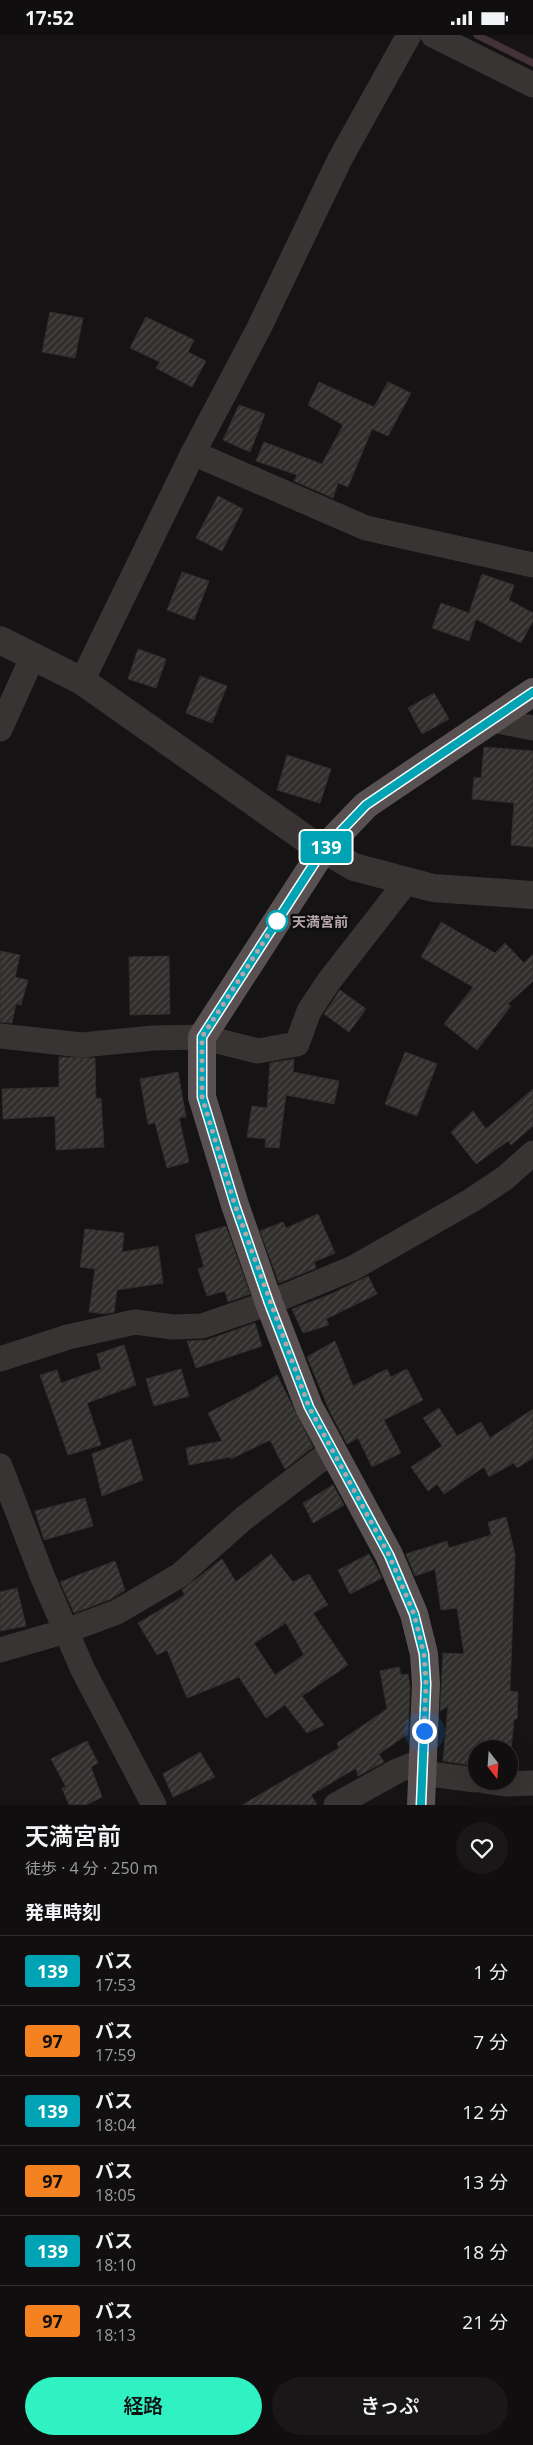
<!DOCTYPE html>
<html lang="ja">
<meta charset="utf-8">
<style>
body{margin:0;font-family:"Open Sans","Noto Sans JP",sans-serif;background:#191717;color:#f1f3f6;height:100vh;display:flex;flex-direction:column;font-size:19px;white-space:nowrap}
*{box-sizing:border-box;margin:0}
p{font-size:16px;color:#9c9c9e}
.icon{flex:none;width:28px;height:28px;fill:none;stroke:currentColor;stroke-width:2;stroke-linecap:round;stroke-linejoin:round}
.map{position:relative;height:1770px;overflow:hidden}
.drawer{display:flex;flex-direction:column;background:#100e0e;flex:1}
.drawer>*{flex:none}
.badge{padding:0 10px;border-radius:4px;font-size:18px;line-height:32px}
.needle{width:32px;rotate:163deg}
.controls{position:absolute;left:468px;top:1705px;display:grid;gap:10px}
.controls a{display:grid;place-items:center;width:50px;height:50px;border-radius:50%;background:#100e0e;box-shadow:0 5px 20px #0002,0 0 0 1px #302e2e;font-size:25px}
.you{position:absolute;width:25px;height:25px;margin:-12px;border:4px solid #fff;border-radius:50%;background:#1a73e8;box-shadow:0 0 0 8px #1a73e833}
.map>.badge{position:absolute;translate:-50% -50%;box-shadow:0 0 0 2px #fff}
h2{padding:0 25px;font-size:19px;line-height:45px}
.round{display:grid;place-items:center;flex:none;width:52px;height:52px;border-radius:26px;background:#191717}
.summary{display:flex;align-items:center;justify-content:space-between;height:85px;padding:0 25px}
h1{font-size:24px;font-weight:600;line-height:38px}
.button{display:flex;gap:10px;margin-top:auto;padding:10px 25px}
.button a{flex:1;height:58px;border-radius:30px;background:#2ff1c2;color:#111;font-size:20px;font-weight:600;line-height:58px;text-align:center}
.button a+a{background:#191717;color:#f1f3f6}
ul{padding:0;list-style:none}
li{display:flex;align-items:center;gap:15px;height:70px;padding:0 25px;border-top:1px solid #302e2e}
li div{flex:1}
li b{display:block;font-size:19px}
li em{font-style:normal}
li .badge{min-width:55px;font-weight:700;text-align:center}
.status{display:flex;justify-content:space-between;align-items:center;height:35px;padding:0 25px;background:#100e0e;direction:ltr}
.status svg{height:14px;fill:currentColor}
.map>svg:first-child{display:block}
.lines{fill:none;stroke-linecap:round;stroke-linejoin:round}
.stream{stroke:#44313a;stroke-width:7}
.building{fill:url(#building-hatch);stroke:#312d2d;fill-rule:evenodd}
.minor{stroke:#393434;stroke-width:25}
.tertiary{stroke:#393434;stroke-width:28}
.primary{stroke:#585051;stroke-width:28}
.line-casing{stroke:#fff;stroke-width:11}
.line{stroke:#00a3b4;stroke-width:8}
.walk{stroke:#b5a4a8;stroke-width:5;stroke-dasharray:0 9}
.stop-dot{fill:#fff;stroke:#00a3b4;stroke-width:2.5}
.labels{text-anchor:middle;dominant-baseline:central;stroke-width:5;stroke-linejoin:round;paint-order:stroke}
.stop-label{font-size:14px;font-weight:bold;fill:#b5a4a8;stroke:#0f0e0e;text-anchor:start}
</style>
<div class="status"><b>17:52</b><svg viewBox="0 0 49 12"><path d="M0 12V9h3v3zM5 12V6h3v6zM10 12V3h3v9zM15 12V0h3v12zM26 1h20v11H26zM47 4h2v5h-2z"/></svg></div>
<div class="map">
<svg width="533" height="1770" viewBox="0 0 533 1770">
<defs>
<pattern id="building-hatch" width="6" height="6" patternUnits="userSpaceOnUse" patternTransform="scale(1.25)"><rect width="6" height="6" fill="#312e2e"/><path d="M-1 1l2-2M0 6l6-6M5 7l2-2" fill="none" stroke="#4d4949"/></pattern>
</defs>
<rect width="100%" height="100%" fill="#151313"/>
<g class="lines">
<path class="stream" d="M477 0 533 28"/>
</g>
<g class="building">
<path d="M50 277 83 283 75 323 42 317Z"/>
<path d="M146 282 194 305 188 317 206 326 192 352 156 333 160 327 130 313Z"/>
<path d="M319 347 374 372 388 347 411 358 388 401 372 394 348 452 338 448 333 463 294 446 297 440 256 426 264 407 322 429 343 390 308 370Z"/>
<path d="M239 370 265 379 250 417 223 405Z"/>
<path d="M218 461 243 474 222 516 196 503Z"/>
<path d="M182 537 209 546 194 585 167 575Z"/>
<path d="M482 539 514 550 509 565 533 578V586L521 608 476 584 469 606 432 593 441 568 469 578Z"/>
<path d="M138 614 166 624 156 653 128 644Z"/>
<path d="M200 641 227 651 212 688 186 678Z"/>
<path d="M434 658 449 684 422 699 408 673Z"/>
<path d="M484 712 533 716V812L511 810 514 768 472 764 474 742 481 743Z"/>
<path d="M287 720 331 734 320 768 277 755Z"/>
<path d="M441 887 495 918 505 908 524 928 533 919V946L508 969 511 971 477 1015 444 989 473 952 421 922Z"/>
<path d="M0 916 20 920 15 942 28 945 21 970 16 969 12 988 0 987Z"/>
<path d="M169 921 170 979 130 980 129 922Z"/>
<path d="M340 955 366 974 349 997 324 979Z"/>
<path d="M405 1017 437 1029 417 1081 385 1069Z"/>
<path d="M59 1022 95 1023 96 1064 101 1063 104 1112 56 1115 55 1081 3 1084 2 1054 59 1052Z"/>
<path d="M294 1024 293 1037 339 1046 334 1069 286 1060 279 1113 265 1112 266 1104 247 1102 252 1071 267 1073 270 1028Z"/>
<path d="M178 1037 186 1082 179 1083 189 1127 167 1133 155 1088 148 1089 140 1044Z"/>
<path d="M533 1054V1091L511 1110 508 1106 476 1129 451 1097 473 1076 486 1094Z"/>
<path d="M318 1179 335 1218 314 1227 316 1233 279 1248 260 1196 283 1187 286 1193Z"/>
<path d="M226 1191 250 1259 228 1267 225 1256 207 1261 198 1234 204 1232 195 1200Z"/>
<path d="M85 1194 124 1198 122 1217 158 1211 163 1248 117 1255 114 1277 105 1279 89 1277 95 1234 80 1232Z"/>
<path d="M368 1241 377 1259 326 1284 329 1290 303 1298 292 1274 329 1260Z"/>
<path d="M255 1288 262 1311 196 1333 187 1306 207 1305Z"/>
<path d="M335 1306 353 1351 387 1334 391 1342 407 1334 423 1365 384 1385 401 1418 372 1432 358 1403 347 1409 330 1377 307 1322Z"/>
<path d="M124 1310 136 1350 87 1368 101 1410 68 1420 40 1340 57 1335 61 1348 101 1334 97 1319Z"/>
<path d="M181 1334 189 1361 154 1371 146 1344Z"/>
<path d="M277 1340 313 1412 285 1434 270 1405 231 1424 230 1422 189 1430 186 1413 222 1406 208 1378 251 1356Z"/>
<path d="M439 1373 457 1401 481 1387 490 1403 533 1374V1423L517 1433 514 1428 489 1442 484 1432 444 1459 437 1449 428 1456 411 1432 442 1411 423 1383Z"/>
<path d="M131 1404 143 1445 102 1461 92 1419Z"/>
<path d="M333 1450 344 1470 313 1488 303 1468Z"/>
<path d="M85 1463 93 1491 44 1505 35 1476Z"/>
<path d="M506 1482 515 1519 510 1656 518 1657 517 1684H514L509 1735V1714H476V1731L443 1726 448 1671 440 1676 443 1618 464 1619 457 1573 441 1575 435 1534 415 1541 406 1519 447 1506 449 1513 491 1500 488 1487Z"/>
<path d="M271 1519 293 1547 309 1539 328 1570 313 1578 348 1630 302 1661 324 1690 307 1698 285 1670 266 1683 239 1642 187 1663 167 1615 157 1620 138 1588 185 1560 182 1555 222 1524 236 1547ZM286 1588 304 1620 275 1640 254 1608Z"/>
<path d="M369 1519 382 1543 350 1559 338 1535Z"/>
<path d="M115 1526 125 1555 111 1564 74 1578 60 1547Z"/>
<path d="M17 1553 26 1591 0 1596V1557Z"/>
<path d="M399 1632 401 1640 408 1639 410 1652 408 1699 379 1719 384 1727 358 1741 356 1733 311 1760 317 1770H242L339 1713 337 1708 387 1674 380 1636Z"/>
<path d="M87 1706 98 1728 91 1732 102 1762 86 1770H69L62 1753 66 1752 51 1724Z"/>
<path d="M200 1717 215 1742 173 1762 163 1739Z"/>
</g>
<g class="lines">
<g class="minor">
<path d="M433 0 533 50"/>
<path d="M193 418 366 493 533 530"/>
<path d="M82 646 193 418 259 293 340 124 409 0"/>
<path d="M492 685 533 693"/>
<path d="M0 694 33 621"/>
<path d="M0 1001 82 1010 153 1003 202 1002 258 1016 297 1009 309 976 329 946 407 846"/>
<path d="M0 1324 68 1302 135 1287 173 1292 202 1291 269 1268 353 1233 472 1165 505 1143 533 1118"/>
<path d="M0 1431 43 1543 83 1635 154 1770"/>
<path d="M0 1615 66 1596 117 1577 180 1540 243 1484 333 1415"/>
<path d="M422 1738 476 1745"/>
<path d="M485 1746 507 1749 533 1748"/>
<path d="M336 1770 397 1736 422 1726"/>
</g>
<path class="tertiary" d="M0 605 82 646 306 804 354 832 433 853 533 860"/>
<path class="primary" d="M421 1770 426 1649 424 1619 414 1579 389 1520 309 1372 269 1268 235 1170 202 1062V1002L323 815 366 770 533 657"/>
</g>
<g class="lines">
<g class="line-casing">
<path id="line" d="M421 1770 426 1649 424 1619 414 1579 389 1520 309 1372 269 1268 235 1170 202 1062V1002L323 815 366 770 533 657"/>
</g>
<use href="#line" class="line"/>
<path class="walk" d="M277 886 202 1002V1062L235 1170 309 1372 389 1520 414 1579 424 1619 426 1649 424 1696"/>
</g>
<circle class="stop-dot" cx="277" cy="886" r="10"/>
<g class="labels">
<g class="stop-label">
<text x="292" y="886">天満宮前</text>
</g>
</g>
</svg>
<div class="controls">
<a><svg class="needle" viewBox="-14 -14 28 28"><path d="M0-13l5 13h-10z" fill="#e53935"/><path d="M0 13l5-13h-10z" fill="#9c9c9e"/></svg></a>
</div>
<div class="you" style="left:424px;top:1696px"></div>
<b class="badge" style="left:326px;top:812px;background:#00a3b4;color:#fff">139</b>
</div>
<section class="drawer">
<div class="summary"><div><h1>天満宮前</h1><p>徒歩 · 4 分 · 250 m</p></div><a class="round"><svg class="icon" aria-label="heart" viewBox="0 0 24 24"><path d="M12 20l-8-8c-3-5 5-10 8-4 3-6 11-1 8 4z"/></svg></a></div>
<h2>発車時刻</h2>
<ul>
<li><span class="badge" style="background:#00a3b4;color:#fff">139</span><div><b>バス</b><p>17:53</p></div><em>1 分</em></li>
<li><span class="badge" style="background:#f58220;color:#111">97</span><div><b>バス</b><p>17:59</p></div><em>7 分</em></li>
<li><span class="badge" style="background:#00a3b4;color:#fff">139</span><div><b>バス</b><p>18:04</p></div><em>12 分</em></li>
<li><span class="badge" style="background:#f58220;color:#111">97</span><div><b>バス</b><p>18:05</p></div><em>13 分</em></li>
<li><span class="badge" style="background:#00a3b4;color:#fff">139</span><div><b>バス</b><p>18:10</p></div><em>18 分</em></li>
<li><span class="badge" style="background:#f58220;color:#111">97</span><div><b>バス</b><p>18:13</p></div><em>21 分</em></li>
</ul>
<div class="button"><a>経路</a><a>きっぷ</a></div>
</section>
